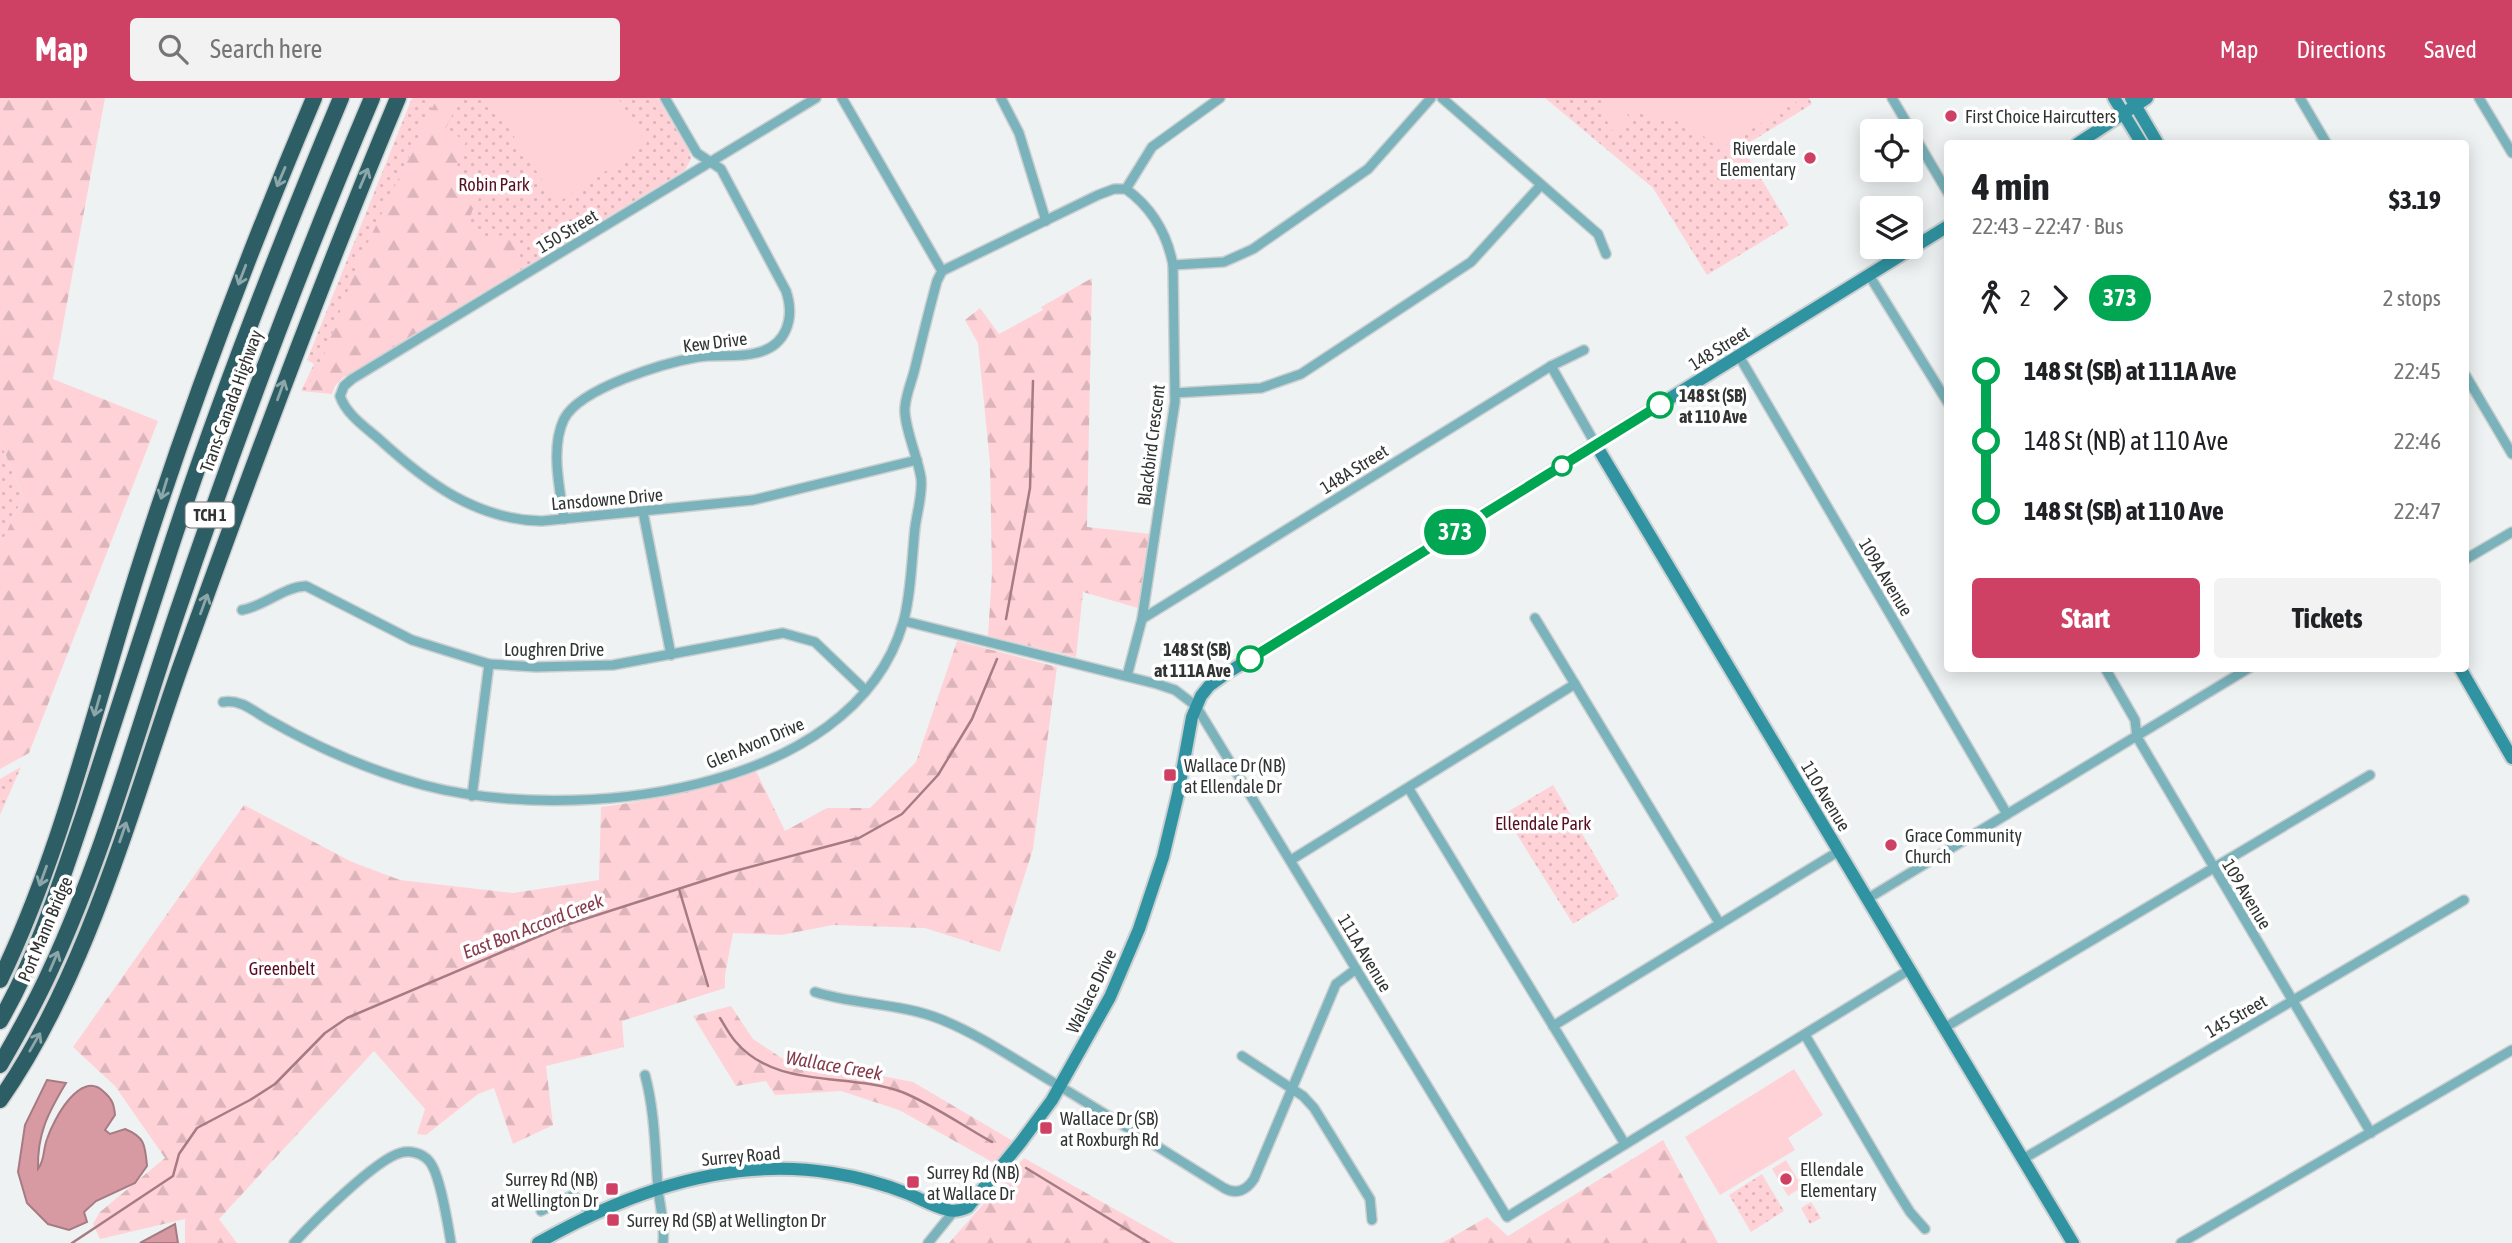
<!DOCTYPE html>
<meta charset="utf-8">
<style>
body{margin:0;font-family:"Asap Condensed",sans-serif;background:#f2f2f2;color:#202124;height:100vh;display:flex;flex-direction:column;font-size:26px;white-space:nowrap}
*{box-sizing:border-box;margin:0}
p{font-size:23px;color:#757577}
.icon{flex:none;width:38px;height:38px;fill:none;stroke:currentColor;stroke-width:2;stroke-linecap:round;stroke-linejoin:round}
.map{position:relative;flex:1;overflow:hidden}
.side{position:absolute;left:1944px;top:42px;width:525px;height:532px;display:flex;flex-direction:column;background:#fff;border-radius:7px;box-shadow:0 4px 18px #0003}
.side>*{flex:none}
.badge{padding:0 14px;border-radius:23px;font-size:24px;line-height:46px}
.buttons{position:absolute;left:1860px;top:21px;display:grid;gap:14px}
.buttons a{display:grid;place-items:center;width:63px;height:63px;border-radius:7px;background:#fff;box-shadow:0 4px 18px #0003;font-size:35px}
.map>.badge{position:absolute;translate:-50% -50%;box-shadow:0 0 0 4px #fff}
.legs{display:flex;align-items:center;gap:10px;height:77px;padding:0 28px;font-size:23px}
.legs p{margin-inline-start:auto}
.overview{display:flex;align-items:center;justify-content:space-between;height:119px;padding:0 28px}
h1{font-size:38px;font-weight:700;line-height:52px}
.button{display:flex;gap:14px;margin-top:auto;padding:14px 28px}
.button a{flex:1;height:80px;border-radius:7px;background:#cf4065;color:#fff;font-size:28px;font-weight:700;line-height:80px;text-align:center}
.button a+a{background:#f2f2f2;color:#202124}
ul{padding:0 28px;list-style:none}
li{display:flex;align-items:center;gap:24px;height:70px;font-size:26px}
li i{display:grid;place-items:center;width:10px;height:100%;margin:0 9px;background:currentColor}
li i::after{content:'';width:18px;height:18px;margin:-9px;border:5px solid;border-radius:50%;background:#fff}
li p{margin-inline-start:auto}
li:first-child i{background:linear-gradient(#0000 50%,currentColor 0)}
li:last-child i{background:linear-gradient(currentColor 50%,#0000 0)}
header{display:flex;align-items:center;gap:42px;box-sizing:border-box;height:98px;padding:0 35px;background:#cf4065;color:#fff}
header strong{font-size:33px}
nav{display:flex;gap:38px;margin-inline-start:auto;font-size:24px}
.search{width:490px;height:63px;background:#f2f2f2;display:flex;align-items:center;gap:18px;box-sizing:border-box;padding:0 24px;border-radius:7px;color:#757577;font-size:26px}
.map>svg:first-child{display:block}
.grass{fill:url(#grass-dots)}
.forest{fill:url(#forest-firs)}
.pitch{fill:#ffd2d8}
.water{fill:#d79aa3;stroke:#a67b82;stroke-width:2}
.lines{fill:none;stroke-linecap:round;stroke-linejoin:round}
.stream{stroke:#a67b82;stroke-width:2.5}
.street-casing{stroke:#ccd0d1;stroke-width:12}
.secondary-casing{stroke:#ccd0d1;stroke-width:16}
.highway-casing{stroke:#ccd0d1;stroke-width:19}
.street{stroke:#7ab3bc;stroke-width:9}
.secondary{stroke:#3093a1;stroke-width:12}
.highway{stroke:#2e5e65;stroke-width:16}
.oneway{stroke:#8ca6aa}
.line-1-casing{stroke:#fff;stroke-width:16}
.line-1{stroke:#00a651;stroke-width:10}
.poi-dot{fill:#cf4065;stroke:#fff;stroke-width:2.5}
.stop-1-dot{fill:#fff;stroke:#00a651;stroke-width:3.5}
.labels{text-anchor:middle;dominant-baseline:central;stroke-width:7;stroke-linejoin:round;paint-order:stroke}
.shield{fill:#fff;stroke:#707171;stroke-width:2}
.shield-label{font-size:16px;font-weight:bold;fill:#323434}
.poi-label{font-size:18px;fill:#323434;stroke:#fff;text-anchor:start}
.park-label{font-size:18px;fill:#570f24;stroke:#fff}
.street-label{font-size:18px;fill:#323434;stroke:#fff}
.stop-label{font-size:18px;font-weight:bold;fill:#323434;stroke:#fff;text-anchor:start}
.water-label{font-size:19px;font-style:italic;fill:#863b4b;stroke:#fff}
</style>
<header>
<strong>Map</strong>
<div class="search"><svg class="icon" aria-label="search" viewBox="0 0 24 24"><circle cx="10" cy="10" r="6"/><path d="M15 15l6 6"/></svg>Search here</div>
<nav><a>Map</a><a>Directions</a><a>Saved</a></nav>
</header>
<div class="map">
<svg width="2512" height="1145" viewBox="0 0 2512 1145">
<defs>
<pattern id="grass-dots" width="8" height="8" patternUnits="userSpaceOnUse" patternTransform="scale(1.75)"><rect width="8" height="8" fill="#ffd2d8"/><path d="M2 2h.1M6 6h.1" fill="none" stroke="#dbb5ba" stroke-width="1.8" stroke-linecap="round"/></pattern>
<pattern id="forest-firs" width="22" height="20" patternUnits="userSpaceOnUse" patternTransform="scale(1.75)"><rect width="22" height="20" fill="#ffd2d8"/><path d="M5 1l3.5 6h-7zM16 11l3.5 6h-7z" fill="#dbb5ba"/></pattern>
</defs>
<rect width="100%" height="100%" fill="#eef2f3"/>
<g class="grass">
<path d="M412 0H658L689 53 691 61 685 72 342 280 334 289 332 296 301 293 314 266 307 262Z"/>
<path d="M1545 0H1809L1812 6 1742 49 1789 127 1707 177 1653 90Z"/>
<path d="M0 343 23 399 0 448Z"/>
<path d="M21 669 0 717V681Z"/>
<path d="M1553 687 1619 798 1573 826 1504 716Z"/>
<path d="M1762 1076 1784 1113 1751 1134 1729 1097Z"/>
<path d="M1811 1104 1821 1120 1810 1126 1801 1110Z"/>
</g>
<g class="forest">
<path d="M0 0H105L53 281 158 323 29 655 0 671V448L23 399 0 343Z"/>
<path d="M437 0H460L446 30 466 44 455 73 469 80 479 101 472 113 469 125C484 141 483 140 504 137 523 146 519 156 516 174L342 280 334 289 332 296 309 293 307 289 320 268 358 165Z"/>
<path d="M1092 180 1087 429 1151 436 1138 510 1083 494 1076 559 988 538 992 475 990 365 978 245 965 222 980 210 999 236 1043 212 1041 209Z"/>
<path d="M957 543 1057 569 1033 751 1000 854 925 830 833 827 781 837 733 835 725 877V890L622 923 624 949 546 968 553 1027 513 1046 494 990 478 996 426 1037 417 1036 425 1011 374 953 219 1121 237 1145H185V1121L100 1141 93 1126 100 1114 165 1060 115 988 73 949 244 707 352 764 400 782 513 795 599 782 601 709C655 702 705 691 756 673L785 733 827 710H870L916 664Z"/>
<path d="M731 908 753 941 794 968H830L913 984 1013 1043 994 1065 899 1012 841 993 775 997 766 983 736 988 693 918Z"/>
<path d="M1663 1042 1718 1145H1442L1487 1119 1508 1138Z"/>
<path d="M1024 1060 1175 1145H949Z"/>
</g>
<g class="pitch">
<path d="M489 0H618L647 46 557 105Z"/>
<path d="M1609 0H1617L1632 24 1615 36 1597 7Z"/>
<path d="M1621 0H1796L1798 3 1719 51C1699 33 1678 17 1650 20L1643 9 1632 15Z"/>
<path d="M1794 971 1823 1017 1788 1040 1795 1052 1720 1097 1685 1039Z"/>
<path d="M1786 1062 1802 1089 1788 1098 1772 1071Z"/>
</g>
<g class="water">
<path d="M47 982 66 985C48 1015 37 1036 38 1071 45 1062 43 1051 47 1041 53 1023 80 970 104 994 112 1001 114 1006 115 1017L105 1032 110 1036 125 1031C145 1039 145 1047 147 1068L135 1085 96 1103 84 1114 87 1124 69 1132 48 1126 27 1105 18 1074 25 1027Z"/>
<path d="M175 1126 178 1145H140Z"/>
</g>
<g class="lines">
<g class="stream">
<path d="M1006 521 1030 390 1033 283"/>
<path d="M679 791 708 888"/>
<path d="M720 920C725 928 729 936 735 943 776 992 847 974 902 994 930 1005 965 1029 992 1044"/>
<path d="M1026 1070 1149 1145"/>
<path d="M72 1145 173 1078 179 1056 197 1030 250 1002 275 986 325 935 347 920 563 828 731 774 859 740 902 716 938 677 972 621 997 561"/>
</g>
<g class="street-casing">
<g id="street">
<path d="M816 0 352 281 344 288 340 298C346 316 365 329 379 341 426 384 476 422 542 423L753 402 917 362"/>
<path d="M842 0 942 173"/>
<path d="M1001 0 1019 35 1046 123"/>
<path d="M1442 0 1598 136 1606 156"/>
<path d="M1892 0 1948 95"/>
<path d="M2300 0 2327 46"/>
<path d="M2479 0 2512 55"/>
<path d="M1126 91C1152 110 1167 135 1173 167L1175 304 1142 521 1127 578"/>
<path d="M1126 91 1152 49 1220 0"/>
<path d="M1173 167 1224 164 1253 151 1368 71 1431 0"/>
<path d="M942 173 1098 97 1114 91H1126"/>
<path d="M1869 177 1948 305"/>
<path d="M1739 258 2007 716"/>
<path d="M1551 268 1596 347"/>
<path d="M2466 278 2512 356"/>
<path d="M1175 295 1261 290 1301 276 1471 164 1541 87"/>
<path d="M643 414 671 557"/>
<path d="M564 421C560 391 550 350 564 321 580 290 664 265 698 259 717 256 737 260 756 255 787 248 795 220 786 193L721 71 697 55 665 0"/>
<path d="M2466 461 2512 434"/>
<path d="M242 512C265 508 283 489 306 488L412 542 489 566 536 569 613 567 783 535 815 544 865 592"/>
<path d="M1535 520 1720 826"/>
<path d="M1142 521 1551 268 1584 252"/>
<path d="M904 523 1157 586 1175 592 1196 608 1507 1119 1909 872"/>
<path d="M2105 570 2135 622 2137 639 2371 1035"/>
<path d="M223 604C241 601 253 613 269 622 318 650 368 672 423 687 570 726 852 698 903 525 911 498 912 458 915 430 917 414 923 395 921 380 918 360 903 326 905 309 906 296 912 283 915 270 922 241 929 212 937 183L942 173"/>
<path d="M1409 691 1625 1046"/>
<path d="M472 698 489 566"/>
<path d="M1291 762 1575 586"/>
<path d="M1867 801 2249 570"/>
<path d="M815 894C855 907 900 905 940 921 980 937 1014 961 1051 983 1109 1018 1166 1054 1224 1090 1236 1097 1246 1093 1254 1081L1336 886 1356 871"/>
<path d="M1553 928 1839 753"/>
<path d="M1944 930 2370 677"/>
<path d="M1805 937 1892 1085 1910 1114 1925 1131"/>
<path d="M1242 958 1303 998 1314 1010 1370 1101 1372 1122"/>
<path d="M645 977C655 1014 655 1052 658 1091 660 1109 665 1126 663 1145"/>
<path d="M2023 1061 2464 802"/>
<path d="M541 1113 573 1097 593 1116"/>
<path d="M294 1145C312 1125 375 1062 400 1055 410 1052 422 1055 429 1063 440 1075 448 1127 451 1145"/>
<path d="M928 1145 954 1113"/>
<path d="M2181 1145 2512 952"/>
</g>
</g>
<g class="secondary-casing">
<g id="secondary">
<path d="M2114 0 2142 46"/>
<path d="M2131 0 2158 46"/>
<path d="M2077 46 2147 0"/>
<path d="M1596 347 2073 1145"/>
<path d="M2460 570 2512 660"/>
<path d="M538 1145C627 1094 728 1058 832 1075 858 1079 884 1086 909 1096 921 1101 934 1109 948 1112 955 1114 962 1112 968 1109L1021 1044 1052 1002 1110 899 1139 831 1163 759 1178 696 1192 619 1201 598 1209 588 1227 575 1948 128"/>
</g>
</g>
<g class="highway-casing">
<g id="highway">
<path d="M0 882C62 753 94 612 137 476 188 314 248 156 314 0"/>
<path d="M0 923C39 855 62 780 87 707 113 628 139 549 164 470 215 311 276 155 341 0"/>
<path d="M0 967C18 936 35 906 50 873 103 759 137 634 177 515 236 341 300 169 372 0"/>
<path d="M0 1002C86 879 130 714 179 573 248 380 319 188 398 0"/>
</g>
</g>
<use href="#street" class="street"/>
<use href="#secondary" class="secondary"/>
<use href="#highway" class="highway"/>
</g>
<defs><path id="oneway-shaft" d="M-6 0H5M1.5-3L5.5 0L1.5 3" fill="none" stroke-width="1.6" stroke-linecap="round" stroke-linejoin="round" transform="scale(1.75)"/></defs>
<g class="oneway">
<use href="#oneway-shaft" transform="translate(281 79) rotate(113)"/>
<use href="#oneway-shaft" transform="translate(364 80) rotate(-67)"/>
<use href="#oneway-shaft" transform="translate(242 177) rotate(111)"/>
<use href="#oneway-shaft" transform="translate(281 292) rotate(-70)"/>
<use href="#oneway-shaft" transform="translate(164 391) rotate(107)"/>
<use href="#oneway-shaft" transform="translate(204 506) rotate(-70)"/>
<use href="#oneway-shaft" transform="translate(97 608) rotate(106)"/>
<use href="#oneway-shaft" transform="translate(123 734) rotate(-71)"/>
<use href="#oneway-shaft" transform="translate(43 778) rotate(110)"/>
<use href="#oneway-shaft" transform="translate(54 863) rotate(-67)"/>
<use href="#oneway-shaft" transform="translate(35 944) rotate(-60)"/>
</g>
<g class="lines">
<g class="line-1-casing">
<path id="line-1" d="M1250 561 1660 307"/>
</g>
<use href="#line-1" class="line-1"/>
</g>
<g class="poi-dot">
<circle cx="1951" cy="18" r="7"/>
<circle cx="1810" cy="60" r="7"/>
<rect x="1163" y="670" width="14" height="14" rx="3.5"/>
<circle cx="1891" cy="747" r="7"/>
<rect x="1039" y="1023" width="14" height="14" rx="3.5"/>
<circle cx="1786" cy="1081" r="7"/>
<rect x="906" y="1077" width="14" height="14" rx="3.5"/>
<rect x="605" y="1084" width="14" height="14" rx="3.5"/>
<rect x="606" y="1115" width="14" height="14" rx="3.5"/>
</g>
<g class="stop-1-dot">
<circle cx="1660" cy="307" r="12"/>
<circle cx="1562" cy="368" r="9"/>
<circle cx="1250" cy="561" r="12"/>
</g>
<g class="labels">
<rect class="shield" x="185.5" y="404.5" width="49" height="25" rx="5"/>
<g class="shield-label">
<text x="210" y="417">TCH 1</text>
</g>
<g class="poi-label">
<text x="1965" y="18">First Choice Haircutters</text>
<text x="1796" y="50" text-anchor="end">Riverdale<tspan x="1796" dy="21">Elementary</tspan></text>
<text x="1184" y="667">Wallace Dr (NB)<tspan x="1184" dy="21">at Ellendale Dr</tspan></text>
<text x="1905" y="737">Grace Community<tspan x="1905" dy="21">Church</tspan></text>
<text x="1060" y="1020">Wallace Dr (SB)<tspan x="1060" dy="21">at Roxburgh Rd</tspan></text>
<text x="1800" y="1071">Ellendale<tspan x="1800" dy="21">Elementary</tspan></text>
<text x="927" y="1074">Surrey Rd (NB)<tspan x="927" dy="21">at Wallace Dr</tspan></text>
<text x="598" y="1081" text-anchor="end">Surrey Rd (NB)<tspan x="598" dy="21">at Wellington Dr</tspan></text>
<text x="627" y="1122">Surrey Rd (SB) at Wellington Dr</text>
</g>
<g class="park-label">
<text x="494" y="86">Robin Park</text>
<text x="1543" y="725">Ellendale Park</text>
<text x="282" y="870">Greenbelt</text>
</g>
<g class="street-label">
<text transform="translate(567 133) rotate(-31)">150 Street</text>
<text transform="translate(715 244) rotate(-7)">Kew Drive</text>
<text transform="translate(1719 250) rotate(-32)">148 Street</text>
<text transform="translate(231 303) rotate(-70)">Trans-Canada Highway</text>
<text transform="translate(1151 347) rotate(-83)">Blackbird Crescent</text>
<text transform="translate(1354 371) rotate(-32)">148A Street</text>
<text transform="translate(607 401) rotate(-5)">Lansdowne Drive</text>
<text transform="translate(1886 479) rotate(59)">109A Avenue</text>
<text x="554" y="551">Loughren Drive</text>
<text transform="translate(755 645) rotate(-23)">Glen Avon Drive</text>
<text transform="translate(1826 698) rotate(59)">110 Avenue</text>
<text transform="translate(2247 796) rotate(59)">109 Avenue</text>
<text transform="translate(45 831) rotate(-67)">Port Mann Bridge</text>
<text transform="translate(1365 855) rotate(59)">111A Avenue</text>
<text transform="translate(1091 893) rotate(-64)">Wallace Drive</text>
<text transform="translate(2236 918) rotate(-30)">145 Street</text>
<text transform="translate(741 1058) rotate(-5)">Surrey Road</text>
</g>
<g class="stop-label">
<text x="1679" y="297">148 St (SB)<tspan x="1679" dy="21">at 110 Ave</tspan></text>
<text x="1231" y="551" text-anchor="end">148 St (SB)<tspan x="1231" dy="21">at 111A Ave</tspan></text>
</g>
<g class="water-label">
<text transform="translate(533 828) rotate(-21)">East Bon Accord Creek</text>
<text transform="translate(834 967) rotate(10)">Wallace Creek</text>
</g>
</g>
</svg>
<div class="buttons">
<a><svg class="icon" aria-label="locate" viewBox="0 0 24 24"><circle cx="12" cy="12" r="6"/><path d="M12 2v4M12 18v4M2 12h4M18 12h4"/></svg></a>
<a><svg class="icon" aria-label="layers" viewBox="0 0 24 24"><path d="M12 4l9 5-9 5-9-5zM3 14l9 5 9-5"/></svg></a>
</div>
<b class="badge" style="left:1455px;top:434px;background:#00a651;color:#fff">373</b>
<section class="side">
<div class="overview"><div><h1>4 min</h1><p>22:43 – 22:47 · Bus</p></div><b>$3.19</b></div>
<div class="legs"><svg class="icon" aria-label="walk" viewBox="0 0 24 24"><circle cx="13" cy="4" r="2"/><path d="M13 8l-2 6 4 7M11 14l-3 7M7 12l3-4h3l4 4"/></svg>2<svg class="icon" aria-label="forward" viewBox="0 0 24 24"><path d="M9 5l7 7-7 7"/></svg><b class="badge" style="background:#00a651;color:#fff">373</b><p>2 stops</p></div>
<ul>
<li><i style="color:#00a651"></i><b>148 St (SB) at 111A Ave</b><p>22:45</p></li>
<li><i style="color:#00a651"></i><span>148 St (NB) at 110 Ave</span><p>22:46</p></li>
<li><i style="color:#00a651"></i><b>148 St (SB) at 110 Ave</b><p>22:47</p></li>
</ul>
<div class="button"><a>Start</a><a>Tickets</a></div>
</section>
</div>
